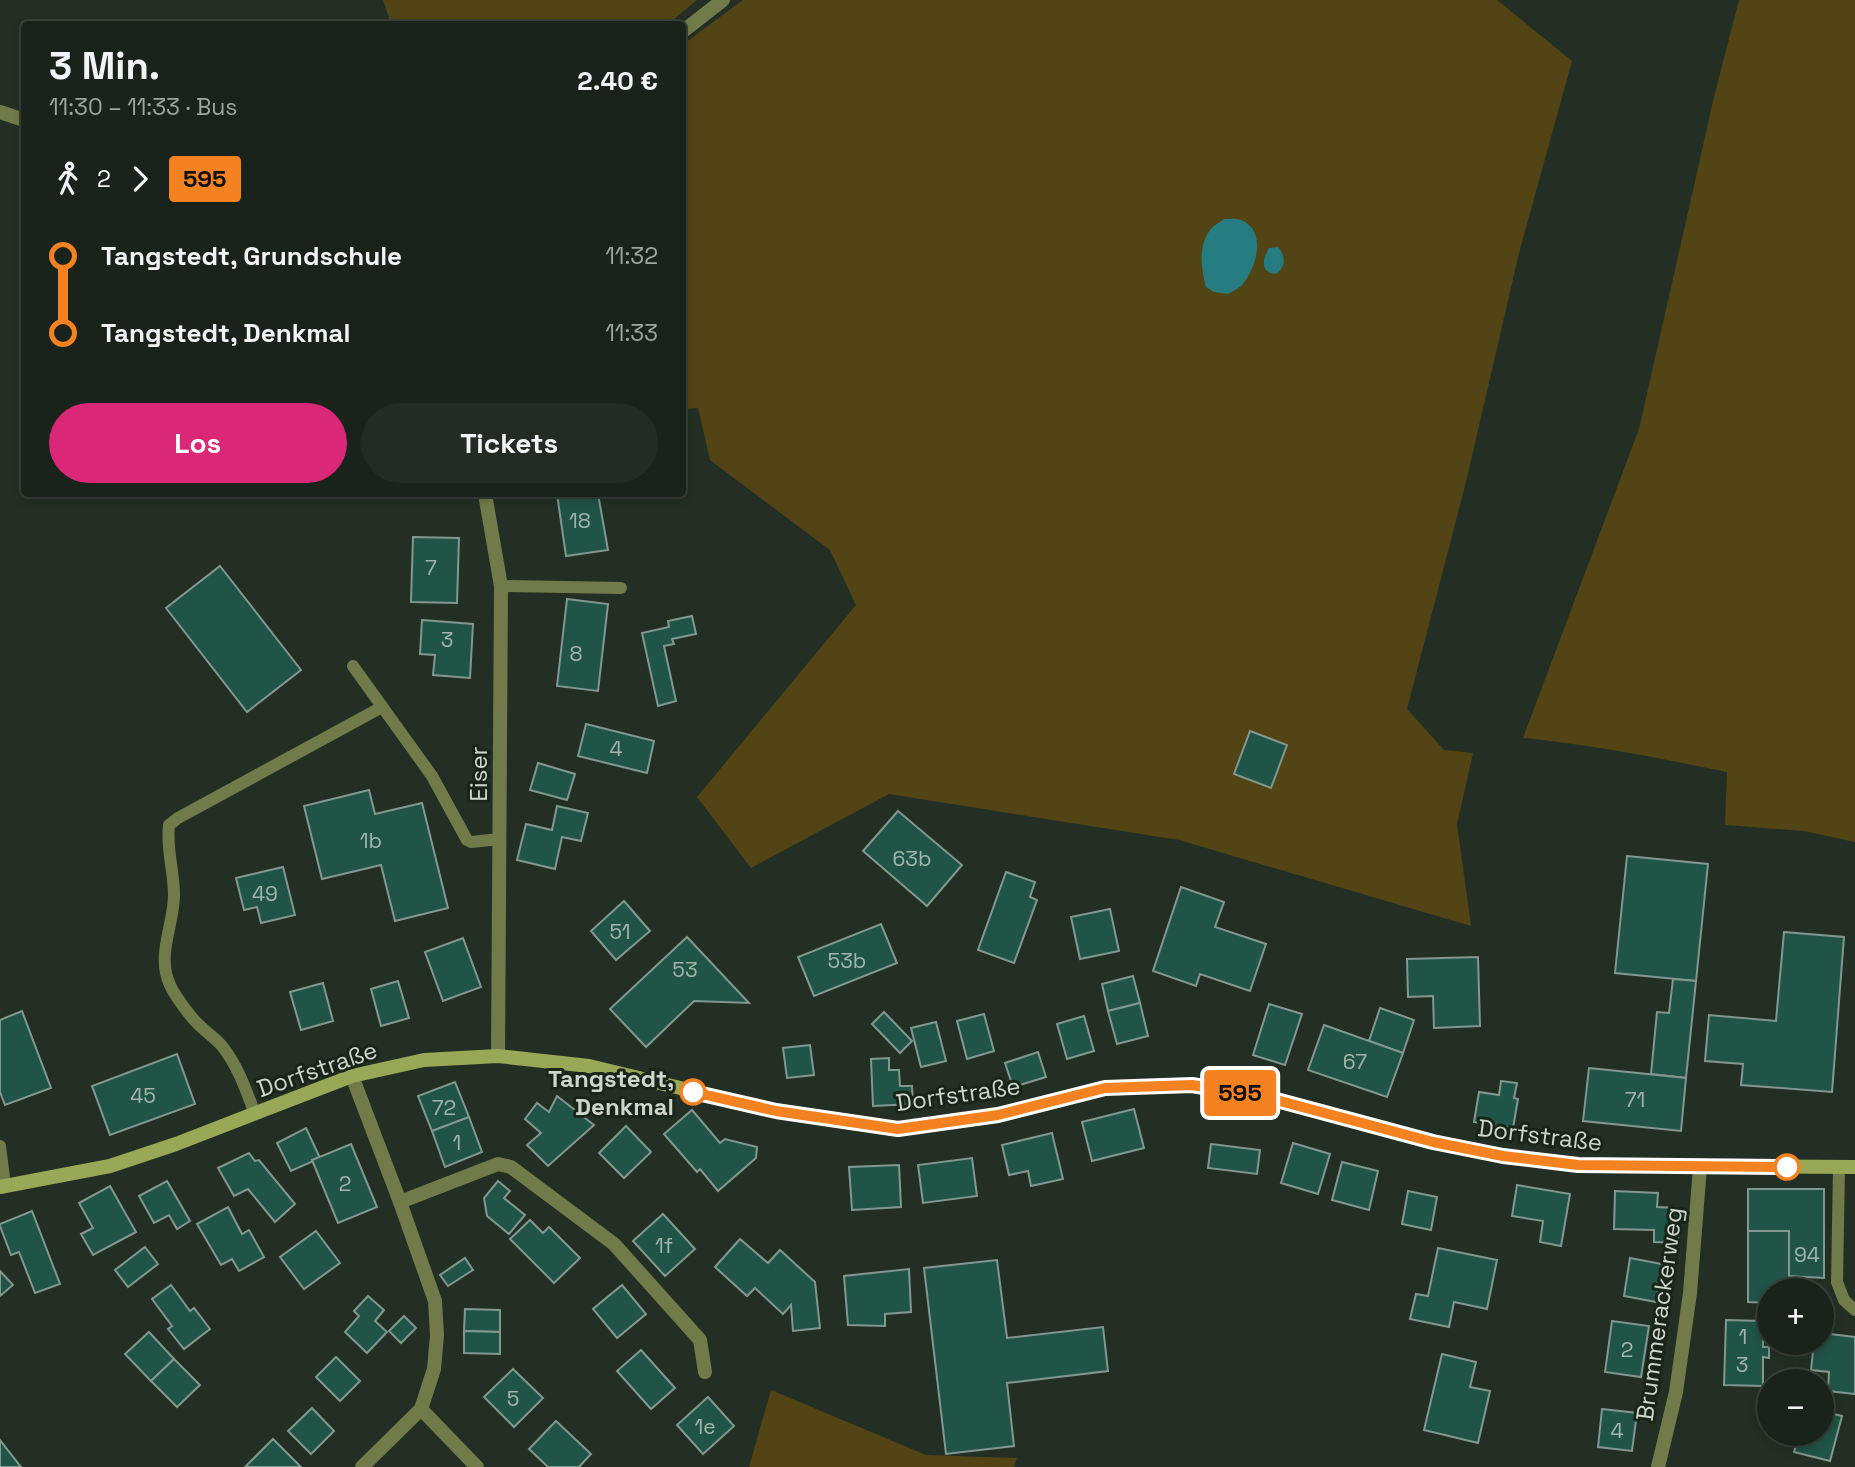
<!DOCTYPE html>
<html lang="de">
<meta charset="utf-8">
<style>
body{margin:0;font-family:"Space Grotesk",sans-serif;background:#232b24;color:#f1f3f6;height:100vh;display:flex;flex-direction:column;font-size:26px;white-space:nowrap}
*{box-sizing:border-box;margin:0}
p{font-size:23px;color:#9fa4a3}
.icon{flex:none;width:38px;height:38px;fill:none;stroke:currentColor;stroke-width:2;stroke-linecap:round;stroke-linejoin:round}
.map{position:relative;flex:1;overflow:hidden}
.drawer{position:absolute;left:21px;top:21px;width:665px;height:476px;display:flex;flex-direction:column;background:#1a231b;border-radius:7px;box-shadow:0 4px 10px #0003,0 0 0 2px #38403a}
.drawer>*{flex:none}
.badge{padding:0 14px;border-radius:5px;font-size:24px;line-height:46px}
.tools{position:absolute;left:1757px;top:1278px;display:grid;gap:14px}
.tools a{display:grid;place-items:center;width:77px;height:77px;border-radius:50%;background:#1a231b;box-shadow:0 4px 10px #0003,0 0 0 2px #38403a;font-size:35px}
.map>.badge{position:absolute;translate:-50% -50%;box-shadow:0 0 0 4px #fff}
.legs{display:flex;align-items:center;gap:10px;height:77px;padding:0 28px;font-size:23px}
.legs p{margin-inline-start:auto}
.summary{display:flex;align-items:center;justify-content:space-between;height:119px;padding:0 28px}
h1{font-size:38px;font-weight:700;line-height:52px}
.action{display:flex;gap:14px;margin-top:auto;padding:14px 28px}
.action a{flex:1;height:80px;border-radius:42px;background:#db2777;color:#fff;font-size:28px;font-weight:700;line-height:80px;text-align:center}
.action a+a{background:#232b24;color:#f1f3f6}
ul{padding:0 28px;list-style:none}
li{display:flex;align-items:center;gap:24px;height:77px;font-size:26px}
li i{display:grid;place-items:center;width:10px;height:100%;margin:0 9px;background:currentColor}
li i::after{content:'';width:18px;height:18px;margin:-9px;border:5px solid;border-radius:50%;background:#1a231b}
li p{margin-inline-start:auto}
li:first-child i{background:linear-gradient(#0000 50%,currentColor 0)}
li:last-child i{background:linear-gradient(currentColor 50%,#0000 0)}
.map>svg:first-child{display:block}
.green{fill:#534415;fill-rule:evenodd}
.water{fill:#257d82}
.building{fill:#205446;stroke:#829790;stroke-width:2}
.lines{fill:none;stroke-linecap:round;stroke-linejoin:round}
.lane{stroke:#717b49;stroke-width:12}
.street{stroke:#717b49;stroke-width:14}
.secondary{stroke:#99a856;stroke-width:14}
.line-1-casing{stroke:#fff;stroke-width:16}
.line-1{stroke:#f58220;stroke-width:10}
.stop-1-dot{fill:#fff;stroke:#f58220;stroke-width:3.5}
.labels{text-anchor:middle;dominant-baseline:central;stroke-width:6;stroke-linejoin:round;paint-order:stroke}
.number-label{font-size:21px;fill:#a2b5ab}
.street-label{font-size:24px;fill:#cdd5cd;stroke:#1a251a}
.stop-label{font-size:24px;font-weight:bold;fill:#cdd5cd;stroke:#1a251a;text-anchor:end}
</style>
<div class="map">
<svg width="1855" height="1467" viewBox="0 0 1855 1467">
<rect width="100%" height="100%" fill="#232f24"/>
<g class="green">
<path d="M383 0H697L668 24H391Z"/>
<path d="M743 0H1497L1572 61 1519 253 1466 482 1407 709 1444 750 1473 753 1457 824 1471 926 1179 840 889 794 751 868 697 797 856 605 830 550 710 460 698 408 683 409 682 45ZM1250 732 1286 745 1270 788 1234 774Z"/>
<path d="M1739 0H1855V842L1804 831 1725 825 1727 772C1659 758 1592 745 1523 738L1639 429 1714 97Z"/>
<path d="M771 1390 926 1455 1017 1458 1014 1467H749Z"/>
</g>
<g class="water">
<path d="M1224 219C1229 219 1236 218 1241 220 1268 231 1256 269 1242 285 1238 289 1232 291 1228 294L1214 292 1206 287C1201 268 1198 247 1210 230 1213 226 1220 222 1224 219Z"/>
<path d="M1278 247C1286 257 1286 266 1276 274 1259 272 1263 258 1269 248Z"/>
</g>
<g class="building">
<path d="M557 494H598L608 550 566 556Z"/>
<path d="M413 537 459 538 457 603 411 602Z"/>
<path d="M220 566 301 670 247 712 166 608Z"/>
<path d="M567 599 608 604 598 691 557 686Z"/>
<path d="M692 616 696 634 672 639 674 644 664 646 676 701 658 706 642 633 669 627 668 621Z"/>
<path d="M422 620 473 624 470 678 433 675 435 655 420 654Z"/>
<path d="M586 724 654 741 647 773 578 756Z"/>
<path d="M1250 731 1287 745 1271 788 1234 774Z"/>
<path d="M538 763 575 774 567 800 530 790Z"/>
<path d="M369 790 375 814 422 803 448 908 395 921 381 865 322 879 304 806Z"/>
<path d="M557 806 588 813 581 841 562 837 555 869 517 860 526 824 552 830Z"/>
<path d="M898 811 962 865 927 906 863 851Z"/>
<path d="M1627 856 1708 864 1696 981 1615 973Z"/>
<path d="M283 867 295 915 261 923 257 907 244 910 236 878Z"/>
<path d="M1006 872 1035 882 1030 897 1037 900 1014 963 978 950Z"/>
<path d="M1181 887 1224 902 1215 927 1266 944 1250 991 1200 974 1196 986 1153 971Z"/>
<path d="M624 901 650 931 616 960 591 931Z"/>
<path d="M1110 909 1119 951 1080 959 1071 917Z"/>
<path d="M881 924 897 963 814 996 798 957Z"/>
<path d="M1784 932 1844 937 1832 1092 1741 1085 1743 1064 1705 1061 1709 1015 1776 1021Z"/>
<path d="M687 937 749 1003 694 1001 646 1047 610 1009Z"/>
<path d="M463 938 481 987 443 1001 425 952Z"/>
<path d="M1478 957 1480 1026 1434 1028 1433 996 1408 997 1407 959Z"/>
<path d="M1133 976 1140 1003 1108 1011 1102 984Z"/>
<path d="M1673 979 1696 981 1686 1078 1651 1074 1657 1012 1669 1013Z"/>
<path d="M398 981 409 1018 381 1026 371 989Z"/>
<path d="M323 983 333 1021 301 1030 290 992Z"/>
<path d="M1140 1003 1148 1036 1117 1044 1108 1011Z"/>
<path d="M1269 1004 1302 1014 1285 1065 1253 1055Z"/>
<path d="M1380 1008 1414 1020 1403 1053 1369 1041Z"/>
<path d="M22 1011 51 1088 5 1105 0 1092V1020Z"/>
<path d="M884 1012 912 1041 900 1053 872 1024Z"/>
<path d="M984 1014 994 1051 967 1059 957 1021Z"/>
<path d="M1084 1016 1094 1051 1067 1059 1057 1024Z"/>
<path d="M936 1022 946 1061 921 1067 911 1028Z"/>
<path d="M1324 1025 1403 1053 1387 1097 1308 1070Z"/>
<path d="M810 1045 814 1075 787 1078 783 1048Z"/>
<path d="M1038 1052 1046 1077 1013 1087 1005 1063Z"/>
<path d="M177 1054 195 1104 110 1135 92 1086Z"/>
<path d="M889 1058V1070H899L900 1086H912L913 1104 873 1106 871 1059Z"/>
<path d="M1589 1068 1686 1078 1681 1131 1583 1121Z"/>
<path d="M1501 1081 1517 1083 1514 1098 1518 1099 1513 1128 1474 1122 1479 1092 1499 1095Z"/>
<path d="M455 1082 469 1117 432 1131 418 1096Z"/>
<path d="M557 1096 594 1125 548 1166 527 1145 541 1133 525 1119 537 1103 549 1112Z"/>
<path d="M1134 1109 1144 1148 1092 1161 1082 1122Z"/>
<path d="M692 1110 720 1143 725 1139 757 1147 756 1158 718 1191 700 1169 697 1172 664 1134Z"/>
<path d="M469 1117 482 1152 445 1167 432 1131Z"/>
<path d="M626 1126 651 1152 624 1178 599 1153Z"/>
<path d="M306 1128 320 1158 291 1171 277 1143Z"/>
<path d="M1052 1133 1063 1179 1031 1186 1028 1171 1009 1175 1002 1145Z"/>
<path d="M1293 1143 1330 1154 1318 1194 1281 1183Z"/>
<path d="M351 1144 377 1207 338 1223 312 1160Z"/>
<path d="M1211 1144 1260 1150 1257 1174 1208 1168Z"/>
<path d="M249 1153 255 1161 259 1160 295 1204 275 1222 248 1189 234 1196 218 1168Z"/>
<path d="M972 1158 977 1196 923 1203 918 1165Z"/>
<path d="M1342 1162 1378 1171 1369 1210 1332 1200Z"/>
<path d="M899 1165 901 1207 852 1210 849 1167Z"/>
<path d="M167 1181 190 1221 177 1229 169 1215 154 1223 139 1196Z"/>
<path d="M498 1181 510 1191 504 1198 525 1215 509 1234 487 1216 484 1198Z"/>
<path d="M1517 1185 1570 1194 1561 1246 1540 1242 1543 1221 1512 1216Z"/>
<path d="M110 1186 136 1232 93 1255 81 1234 93 1228 79 1203Z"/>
<path d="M1748 1189H1824V1278L1789 1276V1231H1748Z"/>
<path d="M1408 1191 1437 1197 1431 1230 1402 1224Z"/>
<path d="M1615 1191 1658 1193 1657 1207 1679 1208 1678 1243 1654 1242V1230L1614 1229Z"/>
<path d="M228 1207 242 1234 249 1230 264 1257 239 1271 232 1259 221 1265 197 1224Z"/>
<path d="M32 1211 60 1284 35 1293 19 1252 11 1255 0 1226V1224Z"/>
<path d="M663 1214 695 1249 665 1276 633 1241Z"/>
<path d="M530 1220 543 1233 549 1227 580 1258 554 1283 510 1239Z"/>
<path d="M316 1231 340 1263 304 1289 280 1257Z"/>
<path d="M1748 1231H1789V1290H1769V1303L1748 1302Z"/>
<path d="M740 1239 768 1263 780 1250 815 1282 820 1328 793 1331 791 1305 783 1314 755 1288 747 1296 715 1267Z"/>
<path d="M145 1247 158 1264 128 1287 115 1270Z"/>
<path d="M1438 1248 1497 1260 1487 1309 1454 1302 1449 1327 1410 1319 1416 1294 1428 1296Z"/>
<path d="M465 1258 473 1270 448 1286 440 1275Z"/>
<path d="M1630 1258 1662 1264 1656 1302 1624 1296Z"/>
<path d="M997 1260 1007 1338 1103 1327 1108 1371 1007 1383 1014 1446 946 1454 924 1268Z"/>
<path d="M909 1269 911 1312 885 1314V1326L848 1325 844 1276Z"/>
<path d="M0 1271 13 1285 0 1296Z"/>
<path d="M171 1285 190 1311 194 1308 210 1329 184 1349 168 1329 172 1326 152 1299Z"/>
<path d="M622 1285 646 1314 617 1338 593 1309Z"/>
<path d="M368 1296 384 1310 375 1321 387 1332 367 1353 345 1332 359 1316 354 1311Z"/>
<path d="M465 1309 500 1310V1332L464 1331Z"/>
<path d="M404 1316 416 1328 401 1343 389 1331Z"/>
<path d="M1726 1320 1764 1321 1763 1347H1769V1358L1763 1357V1386L1724 1385Z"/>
<path d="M1612 1321 1649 1326 1641 1377 1605 1372Z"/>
<path d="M464 1331 500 1332V1354L464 1353Z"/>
<path d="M149 1332 174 1359 151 1381 125 1354Z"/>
<path d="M1822 1333 1855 1337V1394L1828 1391 1829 1372 1811 1370 1814 1342H1822Z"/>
<path d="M641 1350 675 1388 651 1409 617 1371Z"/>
<path d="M1442 1354 1476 1362 1470 1387 1490 1391 1478 1443 1424 1430Z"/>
<path d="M336 1357 360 1381 340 1401 316 1377Z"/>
<path d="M174 1359 200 1385 177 1407 151 1381Z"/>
<path d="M513 1369 543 1398 514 1427 484 1397Z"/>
<path d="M708 1397 734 1426 703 1454 677 1425Z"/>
<path d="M312 1408 334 1431 311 1454 288 1431Z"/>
<path d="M1602 1409 1637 1413 1632 1451 1598 1447Z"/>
<path d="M1822 1411 1842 1416 1830 1461 1794 1452 1799 1433H1822Z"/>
<path d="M556 1421 591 1454 579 1467H548L529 1449Z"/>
<path d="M273 1439 301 1467H245Z"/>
<path d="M0 1440 21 1467H0Z"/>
</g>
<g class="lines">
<g class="lane">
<path d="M501 586 621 588"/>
<path d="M353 666 432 776 467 840 471 842 500 839"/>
<path d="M255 1114C246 1090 238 1066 222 1046 215 1038 206 1032 198 1024 189 1015 175 996 170 985 156 955 174 925 174 895 174 871 166 848 169 825L178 818 382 707"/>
<path d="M0 1146 5 1186"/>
<path d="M1839 1167 1837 1282 1844 1300 1855 1310"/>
</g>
<g class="street">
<path d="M682 32 723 0"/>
<path d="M0 112 24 120"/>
<path d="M485 494 501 586 498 1056"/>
<path d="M352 1076 400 1202 435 1301 437 1335 434 1369 421 1409 477 1467"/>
<path d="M400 1202 498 1164 511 1167 614 1244 700 1340 705 1372"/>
<path d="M362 1467 421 1409"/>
<path d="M1658 1467 1676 1392 1690 1293 1700 1167"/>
</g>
<path class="secondary" d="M0 1187 110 1166 176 1144 352 1076 424 1060 498 1056 589 1066 776 1111 898 1129 998 1115 1105 1088 1192 1085 1269 1098 1433 1142 1503 1156 1578 1165 1855 1167"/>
</g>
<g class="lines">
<g class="line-1-casing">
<path id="line-1" d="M693 1092 776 1111 898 1129 998 1115 1105 1088 1192 1085 1269 1098 1433 1142 1503 1156 1578 1165 1787 1167"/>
</g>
<use href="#line-1" class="line-1"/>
</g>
<g class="stop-1-dot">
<circle cx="693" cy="1092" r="12"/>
<circle cx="1787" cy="1167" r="12"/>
</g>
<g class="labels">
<g class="number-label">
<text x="580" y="520">18</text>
<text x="431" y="567">7</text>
<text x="447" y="639">3</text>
<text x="576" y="653">8</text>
<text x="616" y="748">4</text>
<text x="371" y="840">1b</text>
<text x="912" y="858">63b</text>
<text x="265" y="893">49</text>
<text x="620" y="931">51</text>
<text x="847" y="960">53b</text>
<text x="685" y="969">53</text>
<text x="1355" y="1061">67</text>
<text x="143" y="1095">45</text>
<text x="1635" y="1099">71</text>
<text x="444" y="1107">72</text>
<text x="457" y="1142">1</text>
<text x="345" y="1183">2</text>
<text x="664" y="1245">1f</text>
<text x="1807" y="1254">94</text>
<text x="1743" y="1336">1</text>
<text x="1627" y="1349">2</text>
<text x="1742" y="1364">3</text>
<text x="513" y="1398">5</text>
<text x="705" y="1426">1e</text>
<text x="1617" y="1430">4</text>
</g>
<g class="street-label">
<text transform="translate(478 774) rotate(-90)">Eiser</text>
<text transform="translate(317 1069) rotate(-19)">Dorfstraße</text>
<text transform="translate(958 1094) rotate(-8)">Dorfstraße</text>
<text transform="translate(1540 1135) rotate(7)">Dorfstraße</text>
<text transform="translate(1659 1314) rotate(-82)">Brummerackerweg</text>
</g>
<g class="stop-label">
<text x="674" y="1078">Tangstedt,<tspan x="674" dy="28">Denkmal</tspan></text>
</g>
</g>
</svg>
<div class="tools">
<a>+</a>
<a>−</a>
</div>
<b class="badge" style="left:1240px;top:1093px;background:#f58220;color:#111">595</b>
<section class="drawer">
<div class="summary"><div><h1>3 Min.</h1><p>11:30 – 11:33 · Bus</p></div><b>2.40 €</b></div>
<div class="legs"><svg class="icon" aria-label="walk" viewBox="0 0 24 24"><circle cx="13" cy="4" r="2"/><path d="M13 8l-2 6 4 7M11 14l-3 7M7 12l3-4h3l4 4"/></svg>2<svg class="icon" aria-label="forward" viewBox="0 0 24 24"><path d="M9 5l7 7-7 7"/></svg><b class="badge" style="background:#f58220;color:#111">595</b></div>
<ul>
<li><i style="color:#f58220"></i><b>Tangstedt, Grundschule</b><p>11:32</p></li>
<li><i style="color:#f58220"></i><b>Tangstedt, Denkmal</b><p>11:33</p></li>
</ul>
<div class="action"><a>Los</a><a>Tickets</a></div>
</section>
</div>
